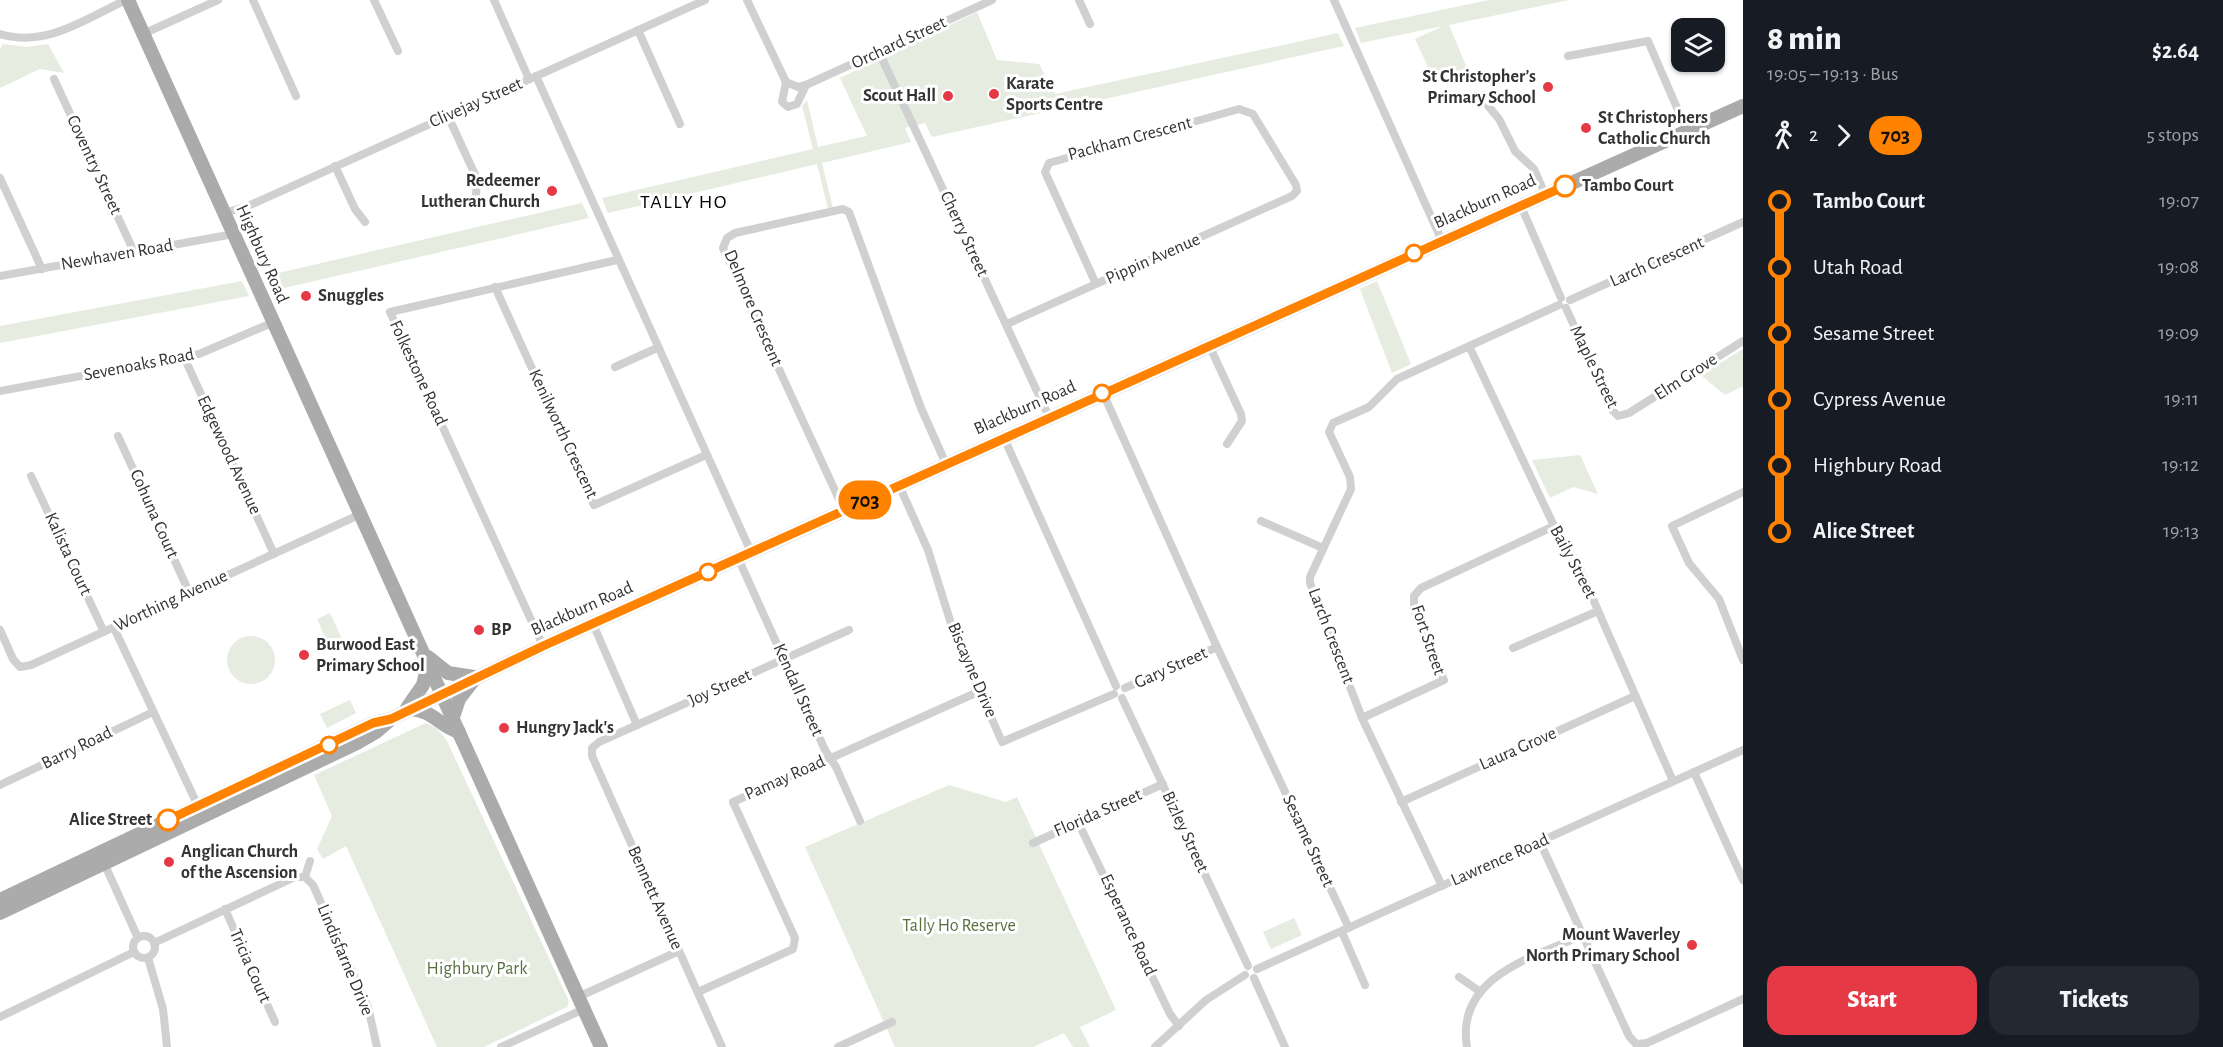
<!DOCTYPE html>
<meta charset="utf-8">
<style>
body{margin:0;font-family:"Alegreya Sans",sans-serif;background:#242831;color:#f1f3f6;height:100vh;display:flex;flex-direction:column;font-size:22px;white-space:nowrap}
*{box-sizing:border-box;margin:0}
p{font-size:20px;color:#9ea1a6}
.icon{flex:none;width:33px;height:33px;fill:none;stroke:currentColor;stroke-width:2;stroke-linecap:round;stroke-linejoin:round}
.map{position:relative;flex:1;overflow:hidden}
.sheet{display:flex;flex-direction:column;background:#171b24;width:480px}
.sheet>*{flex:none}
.badge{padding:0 12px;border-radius:20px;font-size:21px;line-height:39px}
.tools{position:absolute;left:1671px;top:18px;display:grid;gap:12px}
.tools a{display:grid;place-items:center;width:54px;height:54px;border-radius:12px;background:#171b24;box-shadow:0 2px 4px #0004;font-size:30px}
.map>.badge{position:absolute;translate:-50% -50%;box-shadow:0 0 0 3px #fff}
.legs{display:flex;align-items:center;gap:9px;height:66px;padding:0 24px;font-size:20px}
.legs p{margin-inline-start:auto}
.head{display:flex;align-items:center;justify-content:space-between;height:102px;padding:0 24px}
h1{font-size:33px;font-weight:800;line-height:45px}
.cta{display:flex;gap:12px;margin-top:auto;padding:12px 24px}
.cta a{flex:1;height:69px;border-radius:18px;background:#e63946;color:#fff;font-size:24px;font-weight:800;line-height:69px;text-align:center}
.cta a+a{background:#242831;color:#f1f3f6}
ul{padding:0 24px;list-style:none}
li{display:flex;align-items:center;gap:21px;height:66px;font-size:22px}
li i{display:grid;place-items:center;width:9px;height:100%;margin:0 8px;background:currentColor}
li i::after{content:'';width:15px;height:15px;margin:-8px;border:4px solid;border-radius:50%;background:#171b24}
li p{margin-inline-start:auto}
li:first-child i{background:linear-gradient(#0000 50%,currentColor 0)}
li:last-child i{background:linear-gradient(currentColor 50%,#0000 0)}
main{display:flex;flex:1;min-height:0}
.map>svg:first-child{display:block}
.green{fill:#e6ecdf}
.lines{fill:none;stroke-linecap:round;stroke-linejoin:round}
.minor{stroke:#d0d0d0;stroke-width:8}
.primary{stroke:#ababab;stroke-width:14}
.line-1-casing{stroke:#fff;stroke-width:14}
.line-1{stroke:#ff8200;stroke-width:9}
.poi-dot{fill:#e63946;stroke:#fff;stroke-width:2}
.stop-1-dot{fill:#fff;stroke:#ff8200;stroke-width:3}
.labels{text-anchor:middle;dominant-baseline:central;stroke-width:6;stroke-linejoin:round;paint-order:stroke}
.street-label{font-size:18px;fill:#333;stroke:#fff}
.poi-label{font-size:18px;font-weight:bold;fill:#333;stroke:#fff;text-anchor:start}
.stop-label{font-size:18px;font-weight:bold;fill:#333;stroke:#fff;text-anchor:start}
.park-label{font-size:18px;fill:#56703f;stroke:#fff}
.neighbourhood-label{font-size:20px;letter-spacing:1.5px;fill:#000;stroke:#fff}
</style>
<main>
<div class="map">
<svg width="1743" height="1047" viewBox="0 0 1743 1047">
<rect width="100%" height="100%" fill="#fff"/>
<g class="green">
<path d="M1489 0H1569L1449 25 1467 68 1435 82 1415 39 1443 26 1361 43 1355 28Z"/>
<path d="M977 12 997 60 1039 64 1055 94 1338 33 1344 46 932 137 925 123 905 128 911 142 822 163 833 208 828 209 817 164 608 213 602 198 813 149 802 106 807 100 818 147 867 136 840 78Z"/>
<path d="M3 44 27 47 48 44 64 73 40 69 0 88V49Z"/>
<path d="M582 203 589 218 271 291 265 276Z"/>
<path d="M242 281 249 296 0 343V326Z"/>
<path d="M1377 281 1411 364 1392 373 1360 289Z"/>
<path d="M1743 349V386L1725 395 1701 375Z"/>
<path d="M1580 455 1598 494 1573 487 1550 498 1532 460Z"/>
<path d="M330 613 343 641 330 648 317 619Z"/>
<circle cx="251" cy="660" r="24"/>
<path d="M350 700 356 713 327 728 320 714Z"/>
<path d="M426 723 436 728 446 739 569 1001 567 1007 484 1047H437L346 846 323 859 317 849 332 816 314 775Z"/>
<path d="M949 785 1006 802 1017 797 1116 1010 1080 1027 1090 1047H1073L1064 1033 1033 1047H895L805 847Z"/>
<path d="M1294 918 1302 935 1271 949 1263 932Z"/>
</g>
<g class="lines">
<g class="minor">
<path d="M253 0 296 96"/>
<path d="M374 0 398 51"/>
<path d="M494 0 529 79"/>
<path d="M747 0 786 82"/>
<path d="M1079 0 1090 24"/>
<path d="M1334 0 1442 241"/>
<path d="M638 30 680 124"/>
<path d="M0 34C46 48 85 19 126 0"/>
<path d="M143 34 218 0"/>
<path d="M879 52 1049 417"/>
<path d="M1568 56 1648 41 1687 131"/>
<path d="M536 76 751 552"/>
<path d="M54 79 134 252"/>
<path d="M786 82 798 87 806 85 992 0"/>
<path d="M786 82 782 102 788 107 797 104 806 85"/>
<path d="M1485 102 1499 119 1515 151 1534 169 1545 194"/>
<path d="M448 116 477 179 476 195"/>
<path d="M335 166 355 209 365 222"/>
<path d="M0 178 42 269"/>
<path d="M1521 206 1561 298"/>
<path d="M224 213 248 206 705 0"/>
<path d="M0 276 234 234"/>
<path d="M495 287 594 505 706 455"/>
<path d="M1570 300 1743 222"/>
<path d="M1566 308 1612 410 1618 416 1629 413 1743 341"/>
<path d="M1007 324 1292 196 1297 191 1296 185 1253 114 1239 109 1049 163 1045 172 1096 284"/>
<path d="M1209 345 1241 414 1242 421 1227 444"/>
<path d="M1469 346 1554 526 1578 565 1673 781"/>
<path d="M184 357 274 554"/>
<path d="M615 367 657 348"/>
<path d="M0 391 199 354 274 322"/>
<path d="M1103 393 1217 647 1349 928"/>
<path d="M118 436 189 592"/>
<path d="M1004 438 1116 686"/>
<path d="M31 476 104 632"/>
<path d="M899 485 928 550 953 630 1002 742 1114 694"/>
<path d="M1743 492 1672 526 1689 563 1719 599 1743 660"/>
<path d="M844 510 723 248 727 238 735 233 843 209 849 212 921 408 946 464"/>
<path d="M1261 521 1323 548"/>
<path d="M738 558 825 750 836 767 860 821"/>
<path d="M593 624 637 725"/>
<path d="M114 628 198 806"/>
<path d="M0 630 13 659 20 667 31 665 361 514"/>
<path d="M543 646 390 312 617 260"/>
<path d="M1513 648 1598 611"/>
<path d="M1125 688 1217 647"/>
<path d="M1122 698 1248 966"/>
<path d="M1362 718 1444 680 1414 610V596L1421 588 1554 526"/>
<path d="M1694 772 1743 880"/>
<path d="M0 785 153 712"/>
<path d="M1401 802 1635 696"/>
<path d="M1078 822 1170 1014 1179 1026"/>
<path d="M1540 842 1629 1036 1636 1044 1647 1043 1743 999"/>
<path d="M1033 843 1163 784"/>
<path d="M104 863 138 938"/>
<path d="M305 877 310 861"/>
<path d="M1442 886 1362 718 1310 583V577L1351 489 1350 477 1329 432 1333 423 1369 407 1397 379 1559 305"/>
<path d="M225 909 275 1022"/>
<path d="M1342 932 1365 985"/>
<circle cx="144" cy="947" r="11"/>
<path d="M154 943 295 877H305L313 885 368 1007 377 1047"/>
<path d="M148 958 163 1009 167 1047"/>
<path d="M1257 969 1743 750"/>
<path d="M1459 977 1479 991"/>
<path d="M1254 978 1285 1047"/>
<path d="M698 992 793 949 795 938 733 802 980 691"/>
<path d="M578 997 679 951"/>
<path d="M0 1017 134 952"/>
<path d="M501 1047 584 1009"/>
<path d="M722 1047 592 756V748L599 742 849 630"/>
<path d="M838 1047 892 1022"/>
<path d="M1155 1047 1206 1000 1245 975"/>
<path d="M1467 1047C1455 977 1533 957 1583 935"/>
</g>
<g class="primary">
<path d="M128 0 601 1047"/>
<path d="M428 657 448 673 474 677"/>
<path d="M407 708 423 685 428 664"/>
<path d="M411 709C434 711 439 726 459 732"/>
<path d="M453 717 459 699 473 681"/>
<path d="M0 900 373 723 391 719 543 646 1743 106"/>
<path d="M0 913 357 743 376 732 389 721"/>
</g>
</g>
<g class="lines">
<g class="line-1-casing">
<path id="line-1" d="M168 820 373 723 391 719 543 646 1565 186"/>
</g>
<use href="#line-1" class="line-1"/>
</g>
<g class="poi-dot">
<circle cx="1548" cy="87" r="6"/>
<circle cx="994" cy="94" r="6"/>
<circle cx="948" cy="96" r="6"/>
<circle cx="1586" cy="128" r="6"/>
<circle cx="552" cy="191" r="6"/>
<circle cx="306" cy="296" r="6"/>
<circle cx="479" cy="630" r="6"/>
<circle cx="304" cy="655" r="6"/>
<circle cx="504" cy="728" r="6"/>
<circle cx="169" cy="862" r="6"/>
<circle cx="1692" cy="945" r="6"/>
</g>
<g class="stop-1-dot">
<circle cx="1565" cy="186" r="10"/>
<circle cx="1414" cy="253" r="8"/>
<circle cx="1102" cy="393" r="8"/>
<circle cx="708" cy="572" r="8"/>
<circle cx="329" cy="745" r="8"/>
<circle cx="168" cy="820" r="10"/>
</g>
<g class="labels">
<g class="street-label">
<text transform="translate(899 43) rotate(-25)">Orchard Street</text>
<text transform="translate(476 103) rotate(-24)">Clivejay Street</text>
<text transform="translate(1130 139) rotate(-15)">Packham Crescent</text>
<text transform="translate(94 165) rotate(65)">Coventry Street</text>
<text transform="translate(1485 202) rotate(-24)">Blackburn Road</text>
<text transform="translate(964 234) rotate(65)">Cherry Street</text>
<text transform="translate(262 254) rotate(66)">Highbury Road</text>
<text transform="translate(117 255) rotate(-10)">Newhaven Road</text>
<text transform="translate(1153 259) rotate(-24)">Pippin Avenue</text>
<text transform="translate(1657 262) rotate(-24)">Larch Crescent</text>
<text transform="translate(753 308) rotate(67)">Delmore Crescent</text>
<text transform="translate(139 365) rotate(-11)">Sevenoaks Road</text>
<text transform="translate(1594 367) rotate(64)">Maple Street</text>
<text transform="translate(418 373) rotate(65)">Folkestone Road</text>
<text transform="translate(1686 377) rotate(-33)">Elm Grove</text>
<text transform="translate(1025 408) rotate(-24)">Blackburn Road</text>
<text transform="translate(563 434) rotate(65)">Kenilworth Crescent</text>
<text transform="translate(229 455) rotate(65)">Edgewood Avenue</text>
<text transform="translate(154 514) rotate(66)">Cohuna Court</text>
<text transform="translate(68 554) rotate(65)">Kalista Court</text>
<text transform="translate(1573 562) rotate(62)">Baily Street</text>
<text transform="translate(171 601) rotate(-25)">Worthing Avenue</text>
<text transform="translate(582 609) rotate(-24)">Blackburn Road</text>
<text transform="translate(1331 636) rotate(69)">Larch Crescent</text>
<text transform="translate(1428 640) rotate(71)">Fort Street</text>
<text transform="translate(1171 668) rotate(-24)">Gary Street</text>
<text transform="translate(972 670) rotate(67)">Biscayne Drive</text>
<text transform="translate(720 688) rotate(-24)">Joy Street</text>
<text transform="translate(798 690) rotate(66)">Kendall Street</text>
<text transform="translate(77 748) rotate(-26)">Barry Road</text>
<text transform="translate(1518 749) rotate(-24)">Laura Grove</text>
<text transform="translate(785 778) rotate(-24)">Pamay Road</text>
<text transform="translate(1098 813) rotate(-24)">Florida Street</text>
<text transform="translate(1185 832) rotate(65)">Bizley Street</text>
<text transform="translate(1308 841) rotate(65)">Sesame Street</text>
<text transform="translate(1500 860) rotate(-24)">Lawrence Road</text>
<text transform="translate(655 898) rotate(66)">Bennett Avenue</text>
<text transform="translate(1128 925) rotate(65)">Esperance Road</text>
<text transform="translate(345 960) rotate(67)">Lindisfarne Drive</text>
<text transform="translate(250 966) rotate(66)">Tricia Court</text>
</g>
<g class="poi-label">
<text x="1536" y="77" text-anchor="end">St Christopher’s<tspan x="1536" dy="21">Primary School</tspan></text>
<text x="1006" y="84">Karate<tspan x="1006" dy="21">Sports Centre</tspan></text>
<text x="936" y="96" text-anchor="end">Scout Hall</text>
<text x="1598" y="118">St Christophers<tspan x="1598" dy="21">Catholic Church</tspan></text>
<text x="540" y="181" text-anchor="end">Redeemer<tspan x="540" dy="21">Lutheran Church</tspan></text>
<text x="318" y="296">Snuggles</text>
<text x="491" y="630">BP</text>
<text x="316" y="645">Burwood East<tspan x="316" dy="21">Primary School</tspan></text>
<text x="516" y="728">Hungry Jack's</text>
<text x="181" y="852">Anglican Church<tspan x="181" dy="21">of the Ascension</tspan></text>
<text x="1680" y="935" text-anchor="end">Mount Waverley<tspan x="1680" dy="21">North Primary School</tspan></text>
</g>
<g class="stop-label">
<text x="1582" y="186">Tambo Court</text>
<text x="152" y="820" text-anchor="end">Alice Street</text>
</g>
<g class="park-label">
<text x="959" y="926">Tally Ho Reserve</text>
<text x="477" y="969">Highbury Park</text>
</g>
<g class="neighbourhood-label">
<text x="684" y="202">TALLY HO</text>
</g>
</g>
</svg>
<div class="tools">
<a><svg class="icon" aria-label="layers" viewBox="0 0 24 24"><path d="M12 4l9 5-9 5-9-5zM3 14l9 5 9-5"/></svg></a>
</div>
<b class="badge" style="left:865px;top:500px;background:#ff8200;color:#111">703</b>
</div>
<section class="sheet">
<div class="head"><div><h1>8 min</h1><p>19:05 – 19:13 · Bus</p></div><b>$2.64</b></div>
<div class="legs"><svg class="icon" aria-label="walk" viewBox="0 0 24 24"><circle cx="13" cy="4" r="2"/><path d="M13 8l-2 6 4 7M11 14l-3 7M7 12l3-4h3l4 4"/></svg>2<svg class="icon" aria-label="forward" viewBox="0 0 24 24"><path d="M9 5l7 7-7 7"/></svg><b class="badge" style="background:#ff8200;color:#111">703</b><p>5 stops</p></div>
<ul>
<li><i style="color:#ff8200"></i><b>Tambo Court</b><p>19:07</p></li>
<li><i style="color:#ff8200"></i><span>Utah Road</span><p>19:08</p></li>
<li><i style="color:#ff8200"></i><span>Sesame Street</span><p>19:09</p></li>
<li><i style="color:#ff8200"></i><span>Cypress Avenue</span><p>19:11</p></li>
<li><i style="color:#ff8200"></i><span>Highbury Road</span><p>19:12</p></li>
<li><i style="color:#ff8200"></i><b>Alice Street</b><p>19:13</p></li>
</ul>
<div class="cta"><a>Start</a><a>Tickets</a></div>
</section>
</main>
